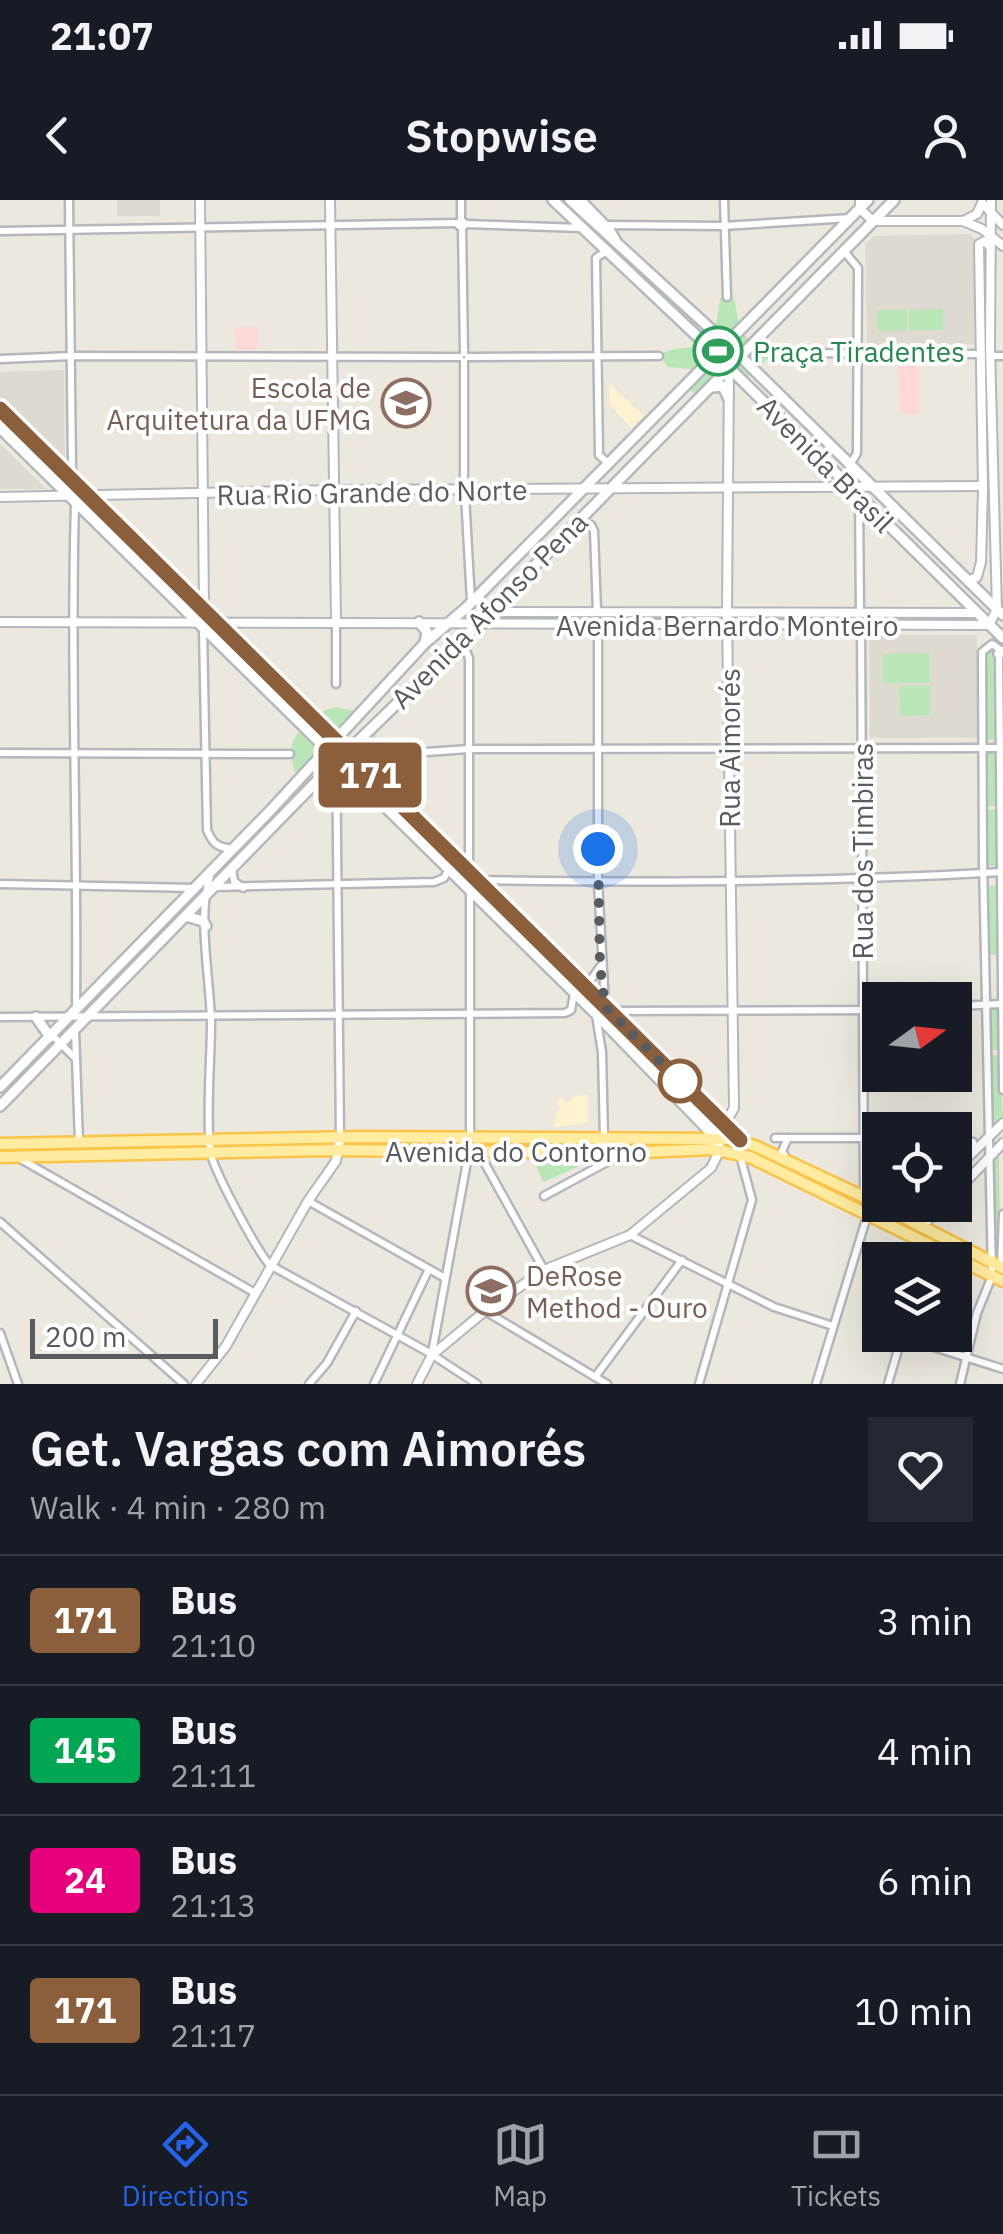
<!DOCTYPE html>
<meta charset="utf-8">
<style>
body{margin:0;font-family:"IBM Plex Sans",sans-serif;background:#242831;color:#f1f3f6;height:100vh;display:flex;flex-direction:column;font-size:38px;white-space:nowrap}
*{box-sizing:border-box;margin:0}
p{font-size:32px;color:#9ea1a6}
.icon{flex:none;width:55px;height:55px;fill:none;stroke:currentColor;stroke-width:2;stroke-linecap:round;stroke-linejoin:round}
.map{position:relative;height:1184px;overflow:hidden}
.drawer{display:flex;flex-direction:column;background:#171b24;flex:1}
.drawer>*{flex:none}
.badge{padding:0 20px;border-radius:8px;font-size:35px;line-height:65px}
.needle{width:65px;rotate:75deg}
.controls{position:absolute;left:862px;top:782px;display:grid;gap:20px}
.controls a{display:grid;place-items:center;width:110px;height:110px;border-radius:0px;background:#171b24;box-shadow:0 10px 40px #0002;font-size:50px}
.scale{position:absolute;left:30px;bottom:25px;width:188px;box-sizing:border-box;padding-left:10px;border:5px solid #575c61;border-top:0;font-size:28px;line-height:35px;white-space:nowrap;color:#575c61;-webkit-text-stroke:8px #fff;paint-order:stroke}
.you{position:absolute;width:50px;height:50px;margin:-25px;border:8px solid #fff;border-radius:50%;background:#1a73e8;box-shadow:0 0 0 15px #1a73e833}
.map>.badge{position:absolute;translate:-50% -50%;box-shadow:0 0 0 5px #fff}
.round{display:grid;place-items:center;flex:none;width:105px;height:105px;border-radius:0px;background:#242831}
.summary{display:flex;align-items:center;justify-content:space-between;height:170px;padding:0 30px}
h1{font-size:48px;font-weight:600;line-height:75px}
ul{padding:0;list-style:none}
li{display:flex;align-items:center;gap:30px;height:130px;padding:0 30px;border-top:2px solid #363941}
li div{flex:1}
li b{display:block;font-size:38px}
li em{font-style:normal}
li .badge{min-width:110px;font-weight:700;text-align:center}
.status{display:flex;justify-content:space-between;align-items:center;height:70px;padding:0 50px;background:#171b24;direction:ltr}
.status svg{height:28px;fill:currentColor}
header{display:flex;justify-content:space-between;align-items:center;height:130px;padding:0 30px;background:#171b24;font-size:45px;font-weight:600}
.tabs{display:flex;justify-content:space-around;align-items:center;height:140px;border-top:2px solid #363941;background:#171b24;font-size:28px;color:#9ea1a6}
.tabs a{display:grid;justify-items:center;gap:5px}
.tabs .on{color:#2563eb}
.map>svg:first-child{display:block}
.commercial{fill:#fff2d0}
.education{fill:#dedacf}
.medical{fill:#fdd8d6}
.green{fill:#b9e6b7}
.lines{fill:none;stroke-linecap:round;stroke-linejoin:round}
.minor-casing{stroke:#b4b7bd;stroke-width:11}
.tertiary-casing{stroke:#b4b7bd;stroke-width:12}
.secondary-casing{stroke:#b4b9bf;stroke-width:14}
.primary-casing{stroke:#fbc348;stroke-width:15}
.minor{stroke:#fff;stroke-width:6}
.tertiary{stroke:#fff;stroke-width:8}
.secondary{stroke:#fff;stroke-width:9}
.primary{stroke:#ffeca0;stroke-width:10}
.line-casing{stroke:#fff;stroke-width:22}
.line{stroke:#8b5e3c;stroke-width:15}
.walk{stroke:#575c61;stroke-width:10;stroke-dasharray:0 18}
.stop-dot{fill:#fff;stroke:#8b5e3c;stroke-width:5}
.labels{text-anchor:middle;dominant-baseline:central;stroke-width:8;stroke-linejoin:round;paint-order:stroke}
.leisure-label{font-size:28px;fill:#27864d;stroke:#fff;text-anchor:start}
.education-label{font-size:28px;fill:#785e54;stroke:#fff;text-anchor:end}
.street-label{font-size:28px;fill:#575c61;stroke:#fff}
</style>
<div class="status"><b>21:07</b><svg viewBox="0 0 49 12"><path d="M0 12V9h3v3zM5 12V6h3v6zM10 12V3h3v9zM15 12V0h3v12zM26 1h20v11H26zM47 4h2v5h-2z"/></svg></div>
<header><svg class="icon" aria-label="back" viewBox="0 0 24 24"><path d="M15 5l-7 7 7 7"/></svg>Stopwise<svg class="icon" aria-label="person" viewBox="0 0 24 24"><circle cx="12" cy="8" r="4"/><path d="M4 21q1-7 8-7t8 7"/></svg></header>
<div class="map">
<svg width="1003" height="1184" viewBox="0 0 1003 1184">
<rect width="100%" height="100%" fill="#ece8de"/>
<g class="commercial">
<path d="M609 183 644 216 631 228 610 205Z"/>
<path d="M588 895V923L554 927 556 915 560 909 556 903 562 897 567 903 574 896Z"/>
</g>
<g class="education">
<rect x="117" y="0" width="43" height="16"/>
<path d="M970 34 975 39 977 144 867 145 865 44 874 36Z"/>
<path d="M64 170 65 270 0 204V172Z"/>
<path d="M0 244 46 289H0Z"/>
<path d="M869 435H977L978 538H870Z"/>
</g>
<g class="medical">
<path d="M235 127H258V150H236Z"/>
<path d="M898 162H918L919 214H900Z"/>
</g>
<g class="green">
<path d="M720 98H734L740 130 752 143 774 153 743 182 729 169 699 199 686 186 698 170 668 167 660 156C674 143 701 153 711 137 718 128 718 109 720 98Z"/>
<path d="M943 109V130H909V110Z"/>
<path d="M877 110H907V130L877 131Z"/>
<path d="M992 447 996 449 999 540H984V452Z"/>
<path d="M929 453 930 483H883V454Z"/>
<path d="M899 486H930V515L900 516Z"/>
<path d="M336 507 358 512 343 537 357 550 374 533C387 548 386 567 372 581L354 563 341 577 323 558 297 576C290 560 287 546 299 532L305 536 314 526 310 521 320 512Z"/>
<rect x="985" y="550" width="12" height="56"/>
<path d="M998 609 997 666H986L985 610Z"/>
<path d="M997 685 998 755H989L987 686Z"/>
<path d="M989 806H998L999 850H990Z"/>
<path d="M991 855H999L1003 918 990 931Z"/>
<path d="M999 955 1000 1034H995L994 961Z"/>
<path d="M533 958H585L587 963 543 982Z"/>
</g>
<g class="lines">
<g class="minor-casing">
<g id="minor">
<path d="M461 0V20"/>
<path d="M724 0 727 97"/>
<path d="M461 20 466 24 462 28 458 25Z"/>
<path d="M466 24 581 28"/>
<path d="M603 25 723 26 850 18"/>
<path d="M462 28 464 153"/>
<path d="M0 31 458 23"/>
<path d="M608 50 596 58 599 255 608 263"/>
<path d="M844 51 858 68 857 253 850 265"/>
<path d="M774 153 982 154"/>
<path d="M991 156H1003"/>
<path d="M468 157 659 156"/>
<path d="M0 159 72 156 460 157"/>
<path d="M464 161V277L471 401"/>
<path d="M66 274 72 270 69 0"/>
<path d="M859 298 860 413"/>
<path d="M575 324 591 325 594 331 597 411"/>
<path d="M861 424 864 996"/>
<path d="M598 426V682L605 804"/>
<path d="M203 429 207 630C213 644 217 647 232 649"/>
<path d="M451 451H466L469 458V672"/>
<path d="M336 484V423"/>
<path d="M336 542 340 938"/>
<path d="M0 553 290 554"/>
<path d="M412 553 469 549 1000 548"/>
<path d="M232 669 234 681 243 688"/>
<path d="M210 676C197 714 210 779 211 821 211 863 206 908 210 950 212 968 257 1051 270 1065L428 1152 477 1184"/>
<path d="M475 680C650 683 826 682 1002 672"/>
<path d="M0 684 195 688"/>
<path d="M215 687 434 682 444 678 448 671"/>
<path d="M470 692V936"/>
<path d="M580 783 590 781 600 767"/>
<path d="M955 806 1002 804"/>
<path d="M76 807C78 639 70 471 75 303L78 301"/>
<path d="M611 811 880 810"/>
<path d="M596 815 602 852 604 938 599 951"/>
<path d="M0 817 565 813 571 810 574 794"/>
<path d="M75 830 79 942"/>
<path d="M52 835 75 858"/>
<path d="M775 938H880"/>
<path d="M955 940 973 942 976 950"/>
<path d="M478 951 544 1070"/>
<path d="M17 957 255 1093"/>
<path d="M787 960 782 951 788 938"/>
<path d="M544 996 618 956"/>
<path d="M308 1001 445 1078"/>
<path d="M0 1022 184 1184"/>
<path d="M630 1035 774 1107 833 1126"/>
<path d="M923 1060 927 1045"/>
<path d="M1001 1069 1003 1014"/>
<path d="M485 1111 607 1184"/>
<path d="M0 1133 18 1184"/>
<path d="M902 1137 1003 1169"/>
<path d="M432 1153 469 951"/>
<path d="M595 1177 682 1060"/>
<path d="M309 1184 327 1163 356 1111"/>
<path d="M374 1184 429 1069"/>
<path d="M699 1184 752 1000 740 955"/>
<path d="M816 1184 868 1013"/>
<path d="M888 1184 902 1136"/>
<path d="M960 1184 977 1113 992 1076 983 663 982 452 992 444 998 448 999 454 1003 890"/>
</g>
</g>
<g class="tertiary-casing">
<g id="tertiary">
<path d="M200 0 204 410"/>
<path d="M330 0 336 421"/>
<path d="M860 0V9L873 21H963L982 29 1003 46"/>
<path d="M982 3 1003 25"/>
<path d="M963 21 977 14 982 3"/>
<path d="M0 297 335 290 983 286"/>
<path d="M968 381 977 377 981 362 983 289 979 44 985 41 991 48"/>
<path d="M497 403 503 412H512L977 413"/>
<path d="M0 422 989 425 997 409 990 149 991 0"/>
<path d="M718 918 730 915 734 908 727 412 729 168"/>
<path d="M955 970 1003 923"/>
<path d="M955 993 1003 943"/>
<path d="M904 1017 919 1005"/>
<path d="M922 1026 943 1005"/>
<path d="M196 1184 226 1146 308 1001 336 961 340 938"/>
<path d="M417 1184 432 1155 485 1111 544 1070 630 1035 711 968 720 950"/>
</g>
</g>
<g class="secondary-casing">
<g id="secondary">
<path d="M553 0 698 137 1003 438"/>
<path d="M570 0 740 156 1003 415"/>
<path d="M580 0 610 31 615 40"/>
<path d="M713 187 723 186 728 197"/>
<path d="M0 209 740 940"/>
<path d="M0 228 596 814 717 939 720 950"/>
<path d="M419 422 427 432 425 443"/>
<path d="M999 454 1003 451"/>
<path d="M186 716 203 721 206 726"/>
<path d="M36 817 50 837"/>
<path d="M0 887 269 612 425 443 466 408 868 0"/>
<path d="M0 906 313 585 451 451 894 0"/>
</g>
</g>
<g class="primary-casing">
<g id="primary">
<path d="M0 944 357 937 731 939 755 946 864 997 1003 1068"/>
<path d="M0 957 330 950 623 953 712 949 750 957 1003 1081"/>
</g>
</g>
<use href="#minor" class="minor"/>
<use href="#tertiary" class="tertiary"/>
<use href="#secondary" class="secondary"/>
<use href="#primary" class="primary"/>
</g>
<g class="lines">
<g class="line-casing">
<path id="line" d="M0 209 740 940"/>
</g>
<use href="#line" class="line"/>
<path class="walk" d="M598 649 600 766 605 807 680 881"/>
</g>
<defs>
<g id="stadium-ring" transform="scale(2.5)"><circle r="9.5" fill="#fff" stroke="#2e9e5b" stroke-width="1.5"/><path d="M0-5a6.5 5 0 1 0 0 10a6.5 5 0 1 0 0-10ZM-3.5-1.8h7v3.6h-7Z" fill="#2e9e5b"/></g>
<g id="university-ring" transform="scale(2.5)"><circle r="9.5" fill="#fff" stroke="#8d6e63" stroke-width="1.5"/><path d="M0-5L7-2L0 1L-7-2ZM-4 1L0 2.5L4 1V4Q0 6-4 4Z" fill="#8d6e63"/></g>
</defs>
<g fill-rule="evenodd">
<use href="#stadium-ring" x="718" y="151"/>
<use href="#university-ring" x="406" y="203"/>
<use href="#university-ring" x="491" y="1091"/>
</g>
<circle class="stop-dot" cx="680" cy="881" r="20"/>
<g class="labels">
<g class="leisure-label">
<text x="753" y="151">Praça Tiradentes</text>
</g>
<g class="education-label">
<text x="371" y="187">Escola de<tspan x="371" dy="32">Arquitetura da UFMG</tspan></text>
<text x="526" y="1075" text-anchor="start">DeRose<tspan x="526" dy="32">Method - Ouro</tspan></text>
</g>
<g class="street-label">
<text transform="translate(826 264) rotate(45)">Avenida Brasil</text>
<text transform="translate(372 292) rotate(-1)">Rua Rio Grande do Norte</text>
<text transform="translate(489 410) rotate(-45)">Avenida Afonso Pena</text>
<text x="727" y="425">Avenida Bernardo Monteiro</text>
<text transform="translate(729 548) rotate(-90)">Rua Aimorés</text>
<text transform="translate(862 651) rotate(-90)">Rua dos Timbiras</text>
<text x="516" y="951">Avenida do Contorno</text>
</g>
</g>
</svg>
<div class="controls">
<a><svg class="needle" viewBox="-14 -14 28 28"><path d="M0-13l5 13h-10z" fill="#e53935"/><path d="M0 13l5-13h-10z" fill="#9ea1a6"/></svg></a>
<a><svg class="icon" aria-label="locate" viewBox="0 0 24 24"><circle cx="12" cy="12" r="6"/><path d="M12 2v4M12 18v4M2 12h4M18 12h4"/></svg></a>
<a><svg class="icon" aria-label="layers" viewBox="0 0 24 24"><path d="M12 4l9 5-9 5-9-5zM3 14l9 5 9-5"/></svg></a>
</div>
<div class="scale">200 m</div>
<div class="you" style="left:598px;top:649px"></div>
<b class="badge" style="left:370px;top:575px;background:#8b5e3c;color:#fff">171</b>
</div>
<section class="drawer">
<div class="summary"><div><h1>Get. Vargas com Aimorés</h1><p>Walk · 4 min · 280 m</p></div><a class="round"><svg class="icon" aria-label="heart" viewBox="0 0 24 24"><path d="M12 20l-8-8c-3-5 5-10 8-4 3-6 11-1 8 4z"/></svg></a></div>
<ul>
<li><span class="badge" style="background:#8b5e3c;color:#fff">171</span><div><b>Bus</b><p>21:10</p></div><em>3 min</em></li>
<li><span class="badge" style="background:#00a651;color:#fff">145</span><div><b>Bus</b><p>21:11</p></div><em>4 min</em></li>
<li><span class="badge" style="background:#e6007e;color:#fff">24</span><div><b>Bus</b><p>21:13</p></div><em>6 min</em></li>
<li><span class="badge" style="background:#8b5e3c;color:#fff">171</span><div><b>Bus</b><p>21:17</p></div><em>10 min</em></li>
</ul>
</section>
<nav class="tabs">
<a class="on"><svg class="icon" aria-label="directions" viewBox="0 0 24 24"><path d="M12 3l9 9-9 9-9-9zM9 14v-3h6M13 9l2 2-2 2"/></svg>Directions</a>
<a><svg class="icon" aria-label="map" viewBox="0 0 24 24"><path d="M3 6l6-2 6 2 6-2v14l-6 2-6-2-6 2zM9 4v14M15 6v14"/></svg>Map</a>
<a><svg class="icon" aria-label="tickets" viewBox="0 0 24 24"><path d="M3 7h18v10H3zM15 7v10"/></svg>Tickets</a>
</nav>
